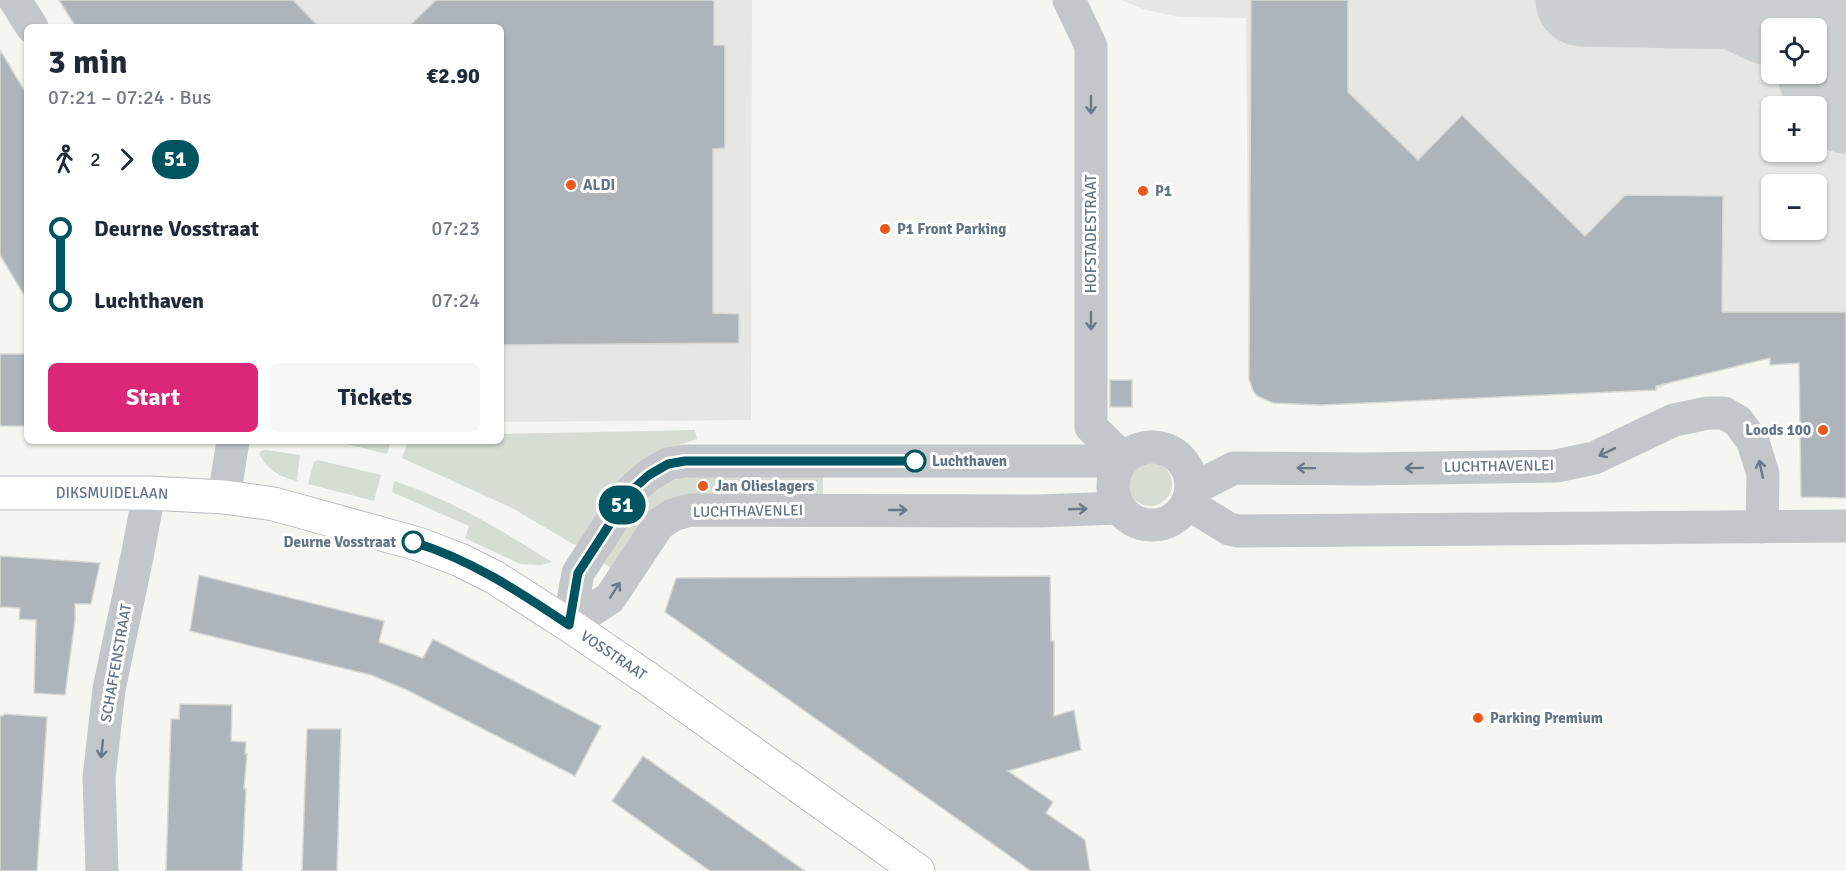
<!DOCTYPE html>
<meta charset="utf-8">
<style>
body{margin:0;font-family:Signika,sans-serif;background:#f6f6f7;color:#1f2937;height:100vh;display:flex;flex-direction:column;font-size:22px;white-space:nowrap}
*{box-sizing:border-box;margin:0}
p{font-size:20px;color:#747a83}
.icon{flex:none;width:33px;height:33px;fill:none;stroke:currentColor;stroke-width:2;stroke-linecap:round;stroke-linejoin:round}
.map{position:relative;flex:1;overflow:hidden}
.panel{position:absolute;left:24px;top:24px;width:480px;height:420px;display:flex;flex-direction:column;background:#fff;border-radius:9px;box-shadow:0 2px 4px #0004}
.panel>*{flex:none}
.badge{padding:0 12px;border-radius:20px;font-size:21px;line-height:39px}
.controls{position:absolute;left:1761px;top:18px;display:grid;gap:12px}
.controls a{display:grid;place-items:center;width:66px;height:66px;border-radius:9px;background:#fff;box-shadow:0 2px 4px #0004;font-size:30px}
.map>.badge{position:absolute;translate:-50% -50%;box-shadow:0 0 0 3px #fff}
.legs{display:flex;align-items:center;gap:9px;height:66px;padding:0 24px;font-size:20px}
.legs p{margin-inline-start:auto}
.headline{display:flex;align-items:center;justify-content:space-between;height:102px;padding:0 24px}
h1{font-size:33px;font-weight:700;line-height:45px}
.action{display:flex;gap:12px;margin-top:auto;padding:12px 24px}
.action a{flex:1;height:69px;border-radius:9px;background:#db2777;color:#fff;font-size:24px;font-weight:700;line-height:69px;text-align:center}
.action a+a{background:#f6f6f7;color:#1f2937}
ul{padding:0 24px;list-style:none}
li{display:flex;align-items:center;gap:21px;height:72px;font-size:22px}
li i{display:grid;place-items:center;width:9px;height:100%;margin:0 8px;background:currentColor}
li i::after{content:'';width:15px;height:15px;margin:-8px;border:4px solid;border-radius:50%;background:#fff}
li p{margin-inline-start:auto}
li:first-child i{background:linear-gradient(#0000 50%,currentColor 0)}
li:last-child i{background:linear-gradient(currentColor 50%,#0000 0)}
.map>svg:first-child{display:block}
.built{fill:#e6e7e5;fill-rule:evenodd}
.green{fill:#d6ddd2}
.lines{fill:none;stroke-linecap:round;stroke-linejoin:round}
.taxiway{stroke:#ccd0d0;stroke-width:93}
.building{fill:#adb4ba;stroke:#d7d7d4;stroke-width:1.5}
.secondary-casing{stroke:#b7bcc1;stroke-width:35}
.street{stroke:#c3c7ca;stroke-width:33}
.secondary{stroke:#fff;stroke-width:33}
.oneway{stroke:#687888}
.line-1-casing{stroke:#fff;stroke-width:14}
.line-1{stroke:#005460;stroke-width:9}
.poi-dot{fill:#ed571a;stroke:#fff;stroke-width:2}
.stop-1-dot{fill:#fff;stroke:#005460;stroke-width:3}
.labels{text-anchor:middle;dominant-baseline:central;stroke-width:6;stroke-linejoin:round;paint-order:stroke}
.poi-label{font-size:15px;font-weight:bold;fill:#637485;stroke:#fff;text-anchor:start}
.street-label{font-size:15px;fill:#637485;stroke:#fff}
.stop-label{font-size:15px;font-weight:bold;fill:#637485;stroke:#fff;text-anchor:start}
</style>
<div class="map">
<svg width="1846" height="871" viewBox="0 0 1846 871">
<rect width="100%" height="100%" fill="#f5f6f2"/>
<g class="built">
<path d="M59 0H752L751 420 501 422V27H76Z"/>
<path d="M1121 0H1846V498L1801 497 1799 363 1770 365 1769 358 1675 381 1656 390 1321 405 1273 403 1257 396 1253 391 1249 379 1246 18 1179 17 1146 10ZM1772 28H1816V74H1772ZM1772 106H1816V152H1772ZM1772 184H1816V230H1772Z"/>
</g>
<g class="green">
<path d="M695 430 697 439 663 450 578 545 573 544 512 508 402 458 408 441H501V434Z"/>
<path d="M335 441H391L387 454Z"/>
<path d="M266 450 300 455 297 481C279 477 268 470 259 454L261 451Z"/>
<path d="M318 460 381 475 374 501 308 484 314 462Z"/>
<circle cx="1150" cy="484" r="22"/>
<path d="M823 476V498L681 500 612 569 602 562 642 500 667 482 687 477Z"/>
<path d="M394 481C450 499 503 531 552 562L541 565 520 564 465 538 469 526 392 492Z"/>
</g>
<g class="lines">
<g class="taxiway">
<path d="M1582 0 1734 3C1748 7 1760 17 1774 20 1795 25 1816 15 1830 0"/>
<path d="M1835 0C1818 40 1811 73 1846 107"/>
</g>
</g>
<g class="building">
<path d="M59 0H293L319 27H76Z"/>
<path d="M436 0H714V45H725V148L713 149V313L739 314V343L501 345V27H408Z"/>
<path d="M1251 0H1348V92L1418 160 1462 115 1585 236 1625 195 1723 196 1722 312H1846V498L1801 497 1799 363 1770 365V358L1656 386V390L1321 405 1273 403 1257 396 1253 391 1249 379Z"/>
<path d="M0 50 27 95V300L0 255Z"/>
<rect x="0" y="354" width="27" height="72"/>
<rect x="1110" y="380" width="22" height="27"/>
<path d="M0 556 100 563 91 604H75V620L65 695 34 693 36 620 19 619 20 608 0 607Z"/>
<path d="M199 575 384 621 379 642 423 658 433 639 601 726 575 776 407 690 371 675 190 631Z"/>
<path d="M1050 576 1051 641H1054V716L1074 710 1081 750 1008 771 1053 802 1046 813 1085 840 1090 871H1031L665 612 676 578Z"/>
<path d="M180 704 232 705 231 741 246 742 245 754H247L244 789H246L242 871H166L171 719H179Z"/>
<path d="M4 714 47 717 37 871H0V716H3Z"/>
<path d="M307 729H341L337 871H302Z"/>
<path d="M643 756 805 871H710L612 801Z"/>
</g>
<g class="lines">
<g class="secondary-casing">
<g id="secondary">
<path id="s1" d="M0 493H149L224 497 274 504 418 544 460 560 494 577 569 625 647 678 918 871"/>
</g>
</g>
<g class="street">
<path d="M15 0 32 27"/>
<path d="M1069 0 1091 46V427L1124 459"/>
<circle cx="1152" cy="486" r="39"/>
<path d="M1191 490 1234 468 1365 469 1556 466 1594 458 1674 420 1708 413H1724L1738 421 1753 442 1763 474 1762 527"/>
<path d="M224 497 233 441"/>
<path d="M1187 503 1229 529 1239 531 1846 526"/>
<path d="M569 625 578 573 632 490 649 475 668 464 685 461H1121"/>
<path d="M569 625 610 598 659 524 673 515 690 510 1038 511 1119 508"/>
<path d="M102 871 99 778 109 689 137 557 149 493"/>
</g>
<use href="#secondary" class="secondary"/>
</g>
<defs><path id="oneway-shaft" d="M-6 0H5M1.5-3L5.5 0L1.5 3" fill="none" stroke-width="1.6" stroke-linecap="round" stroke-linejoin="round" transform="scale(1.5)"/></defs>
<g class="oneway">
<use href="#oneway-shaft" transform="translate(1091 105) rotate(90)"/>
<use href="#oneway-shaft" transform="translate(1091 321) rotate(90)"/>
<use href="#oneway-shaft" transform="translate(1607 452) rotate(154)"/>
<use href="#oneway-shaft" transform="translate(1306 468) rotate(-179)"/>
<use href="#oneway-shaft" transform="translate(1414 468) rotate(179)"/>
<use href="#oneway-shaft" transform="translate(1761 469) rotate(-102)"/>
<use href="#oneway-shaft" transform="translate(1078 509) rotate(-2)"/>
<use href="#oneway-shaft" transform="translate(898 510)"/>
<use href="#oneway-shaft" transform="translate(615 590) rotate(-57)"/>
<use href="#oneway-shaft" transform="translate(102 749) rotate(96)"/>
</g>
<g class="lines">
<g class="line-1-casing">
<path id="line-1" d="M413 542C470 559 520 592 569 625L578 573 632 490 649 475 668 464 685 461H915"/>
</g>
<use href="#line-1" class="line-1"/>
</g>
<g class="poi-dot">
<circle cx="571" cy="185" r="6"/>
<circle cx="1143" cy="191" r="6"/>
<circle cx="885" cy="229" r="6"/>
<circle cx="1823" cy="430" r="6"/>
<circle cx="703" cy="486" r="6"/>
<circle cx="1478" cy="718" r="6"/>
</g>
<g class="stop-1-dot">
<circle cx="915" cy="461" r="10"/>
<circle cx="413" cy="542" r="10"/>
</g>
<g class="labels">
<g class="poi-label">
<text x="583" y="185">ALDI</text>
<text x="1155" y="191">P1</text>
<text x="897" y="229">P1 Front Parking</text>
<text x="1811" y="430" text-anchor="end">Loods 100</text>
<text x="715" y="486">Jan Olieslagers</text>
<text x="1490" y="718">Parking Premium</text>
</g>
<g class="street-label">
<text transform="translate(1091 234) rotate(-90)">HOFSTADESTRAAT</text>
<text transform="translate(1499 466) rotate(-1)">LUCHTHAVENLEI</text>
<text stroke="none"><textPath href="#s1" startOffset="112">DIKSMUIDELAAN</textPath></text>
<text transform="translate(748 511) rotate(-1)">LUCHTHAVENLEI</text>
<text stroke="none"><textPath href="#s1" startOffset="650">VOSSTRAAT</textPath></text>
<text transform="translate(116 663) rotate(-80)">SCHAFFENSTRAAT</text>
</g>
<g class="stop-label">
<text x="932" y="461">Luchthaven</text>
<text x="396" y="542" text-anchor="end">Deurne Vosstraat</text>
</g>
</g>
</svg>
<div class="controls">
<a><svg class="icon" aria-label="locate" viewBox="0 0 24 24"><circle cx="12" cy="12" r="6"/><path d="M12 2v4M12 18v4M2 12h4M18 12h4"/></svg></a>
<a>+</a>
<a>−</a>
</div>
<b class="badge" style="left:622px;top:505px;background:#005460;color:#fff">51</b>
<section class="panel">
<div class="headline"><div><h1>3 min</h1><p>07:21 – 07:24 · Bus</p></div><b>€2.90</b></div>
<div class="legs"><svg class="icon" aria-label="walk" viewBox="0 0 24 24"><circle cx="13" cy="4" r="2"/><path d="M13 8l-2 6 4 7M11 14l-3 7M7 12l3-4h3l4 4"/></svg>2<svg class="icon" aria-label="forward" viewBox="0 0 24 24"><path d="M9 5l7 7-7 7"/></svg><b class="badge" style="background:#005460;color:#fff">51</b></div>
<ul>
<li><i style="color:#005460"></i><b>Deurne Vosstraat</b><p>07:23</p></li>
<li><i style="color:#005460"></i><b>Luchthaven</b><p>07:24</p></li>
</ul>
<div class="action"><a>Start</a><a>Tickets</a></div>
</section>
</div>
